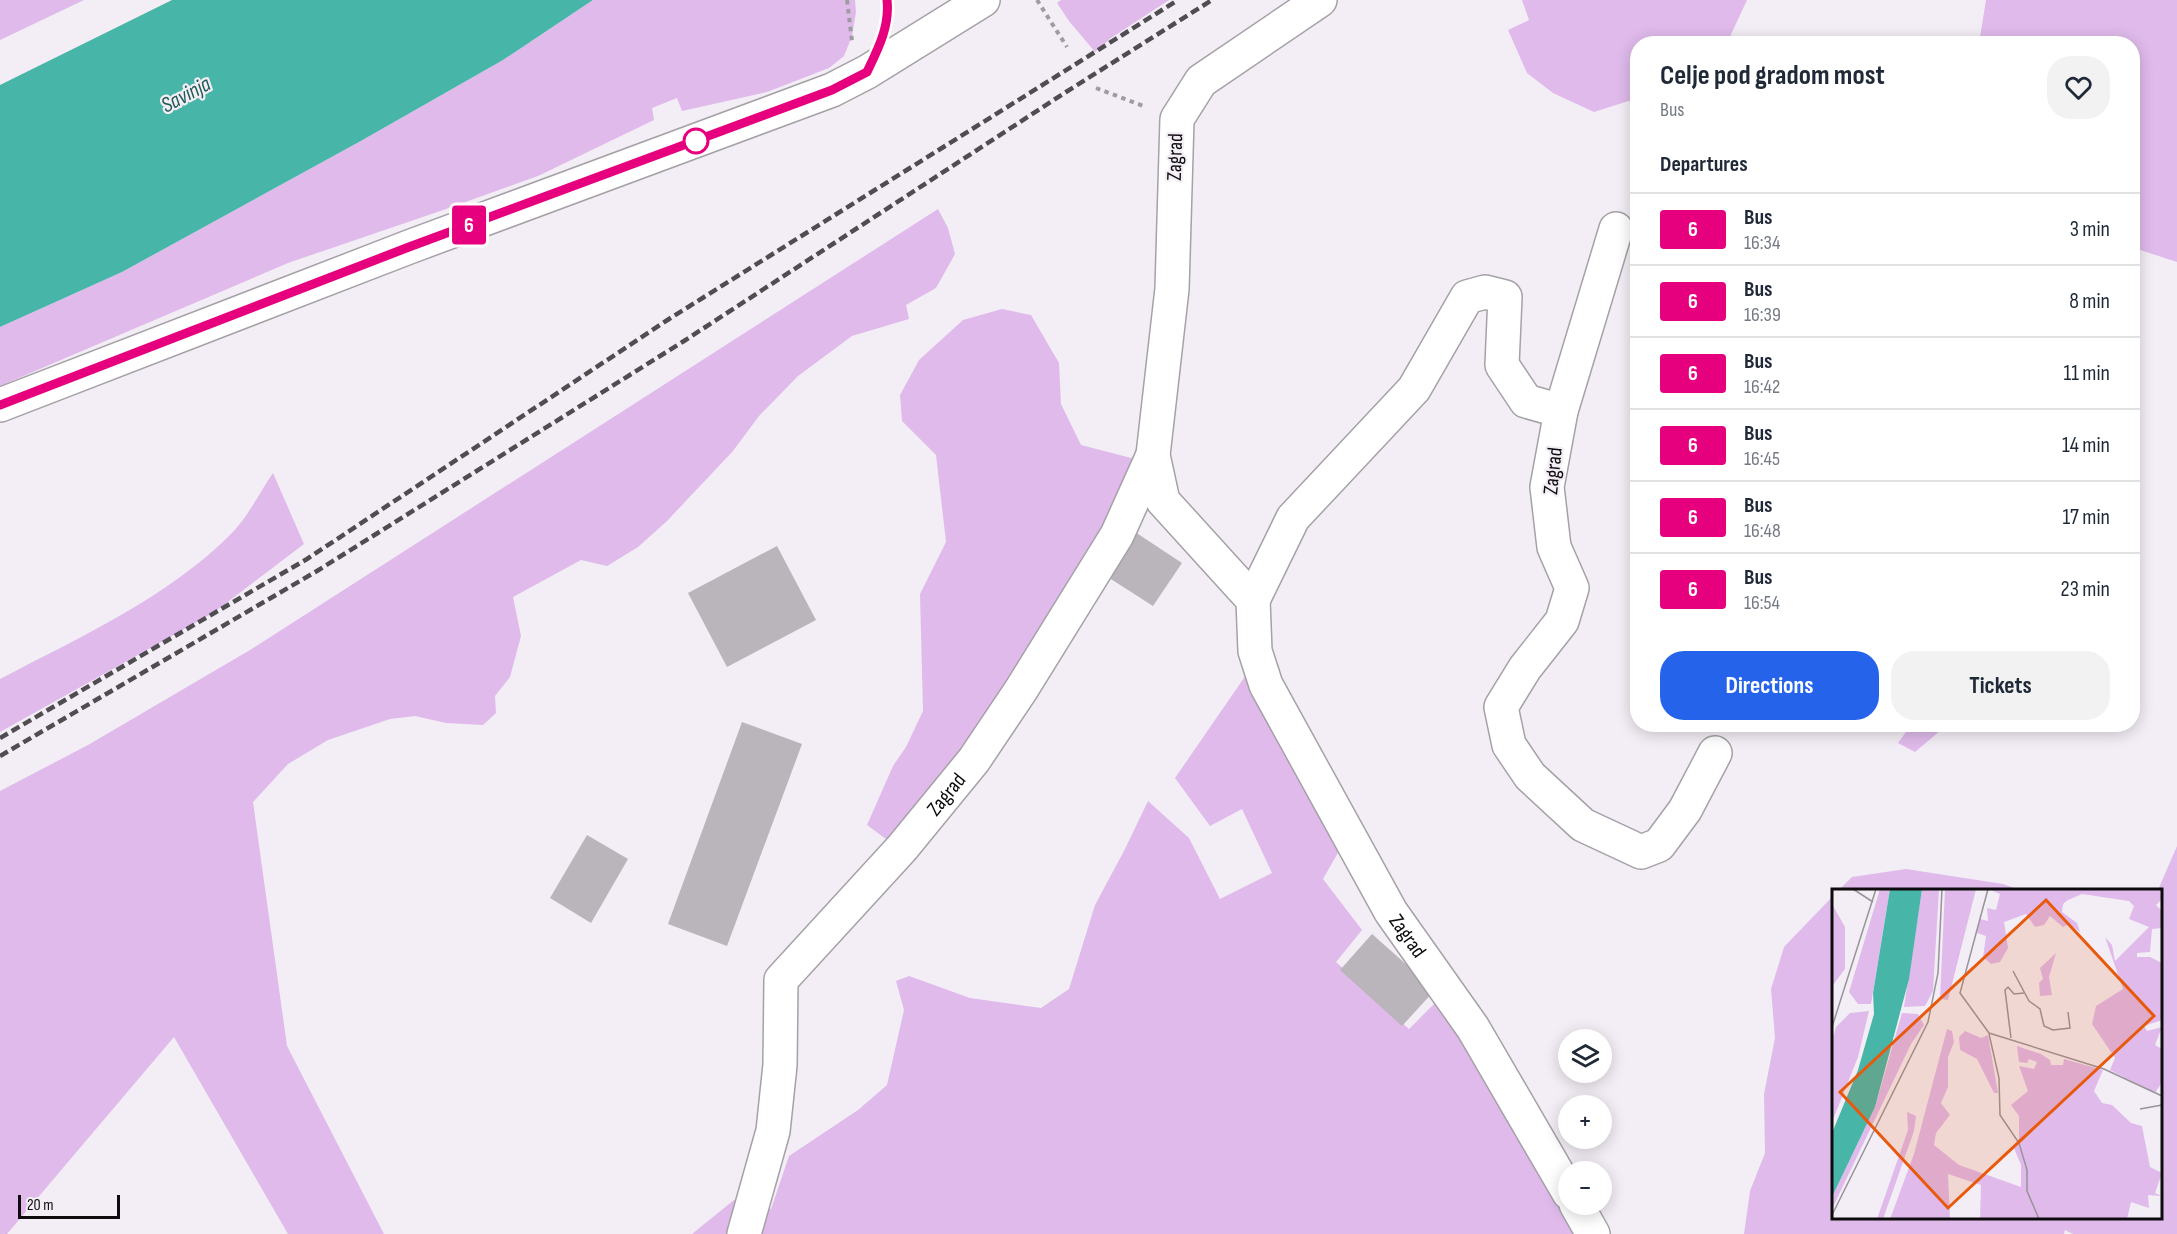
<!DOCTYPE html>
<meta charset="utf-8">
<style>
body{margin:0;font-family:"Sofia Sans Condensed",sans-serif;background:#f2f2f3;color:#1f2937;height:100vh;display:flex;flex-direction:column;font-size:22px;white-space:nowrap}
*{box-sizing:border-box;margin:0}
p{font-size:20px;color:#747a83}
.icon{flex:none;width:33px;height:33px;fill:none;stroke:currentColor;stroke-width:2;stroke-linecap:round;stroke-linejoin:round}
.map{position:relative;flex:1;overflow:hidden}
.side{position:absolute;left:1630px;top:36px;width:510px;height:696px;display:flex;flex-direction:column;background:#fff;border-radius:24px;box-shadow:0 3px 15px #0003}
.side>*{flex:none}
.badge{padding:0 12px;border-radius:4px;font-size:21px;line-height:39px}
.tools{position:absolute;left:1558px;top:1029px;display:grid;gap:12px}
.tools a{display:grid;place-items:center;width:54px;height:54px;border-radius:50%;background:#fff;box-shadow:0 3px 15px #0003;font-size:30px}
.scale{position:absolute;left:18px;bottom:15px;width:102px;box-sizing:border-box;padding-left:6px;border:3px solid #0d0b0d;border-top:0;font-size:16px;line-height:21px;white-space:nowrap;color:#0d0b0d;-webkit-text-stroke:4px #f3eef5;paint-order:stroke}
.map>.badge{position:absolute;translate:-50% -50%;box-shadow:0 0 0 3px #fff}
h2{padding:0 30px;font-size:22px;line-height:54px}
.round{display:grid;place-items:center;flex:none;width:63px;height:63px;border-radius:24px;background:#f2f2f3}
.summary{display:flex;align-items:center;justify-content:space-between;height:102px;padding:0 30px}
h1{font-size:28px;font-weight:700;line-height:45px}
.button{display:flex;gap:12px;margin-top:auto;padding:12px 30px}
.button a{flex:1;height:69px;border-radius:24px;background:#2563eb;color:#fff;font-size:24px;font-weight:700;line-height:69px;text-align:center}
.button a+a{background:#f2f2f3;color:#1f2937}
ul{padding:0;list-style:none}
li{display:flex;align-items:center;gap:18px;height:72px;padding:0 30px;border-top:2px solid #e0e1e3}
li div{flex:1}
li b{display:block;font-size:22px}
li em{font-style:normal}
li .badge{min-width:66px;font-weight:700;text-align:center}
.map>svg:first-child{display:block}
.green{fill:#dfbaeb}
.water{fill:#48b5a9}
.building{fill:#b9b5bb}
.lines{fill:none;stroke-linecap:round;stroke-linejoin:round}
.street-casing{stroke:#a5a1a7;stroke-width:36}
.path{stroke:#9f9ca1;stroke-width:4;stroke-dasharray:4.5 4.5;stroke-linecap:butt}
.street{stroke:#fff;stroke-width:33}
.rail{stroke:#504d51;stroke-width:4.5;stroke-dasharray:9 4.5;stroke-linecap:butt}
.line-casing{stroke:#fff;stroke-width:14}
.line{stroke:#e6007e;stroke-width:9}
.stop-dot{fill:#fff;stroke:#e6007e;stroke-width:3}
.labels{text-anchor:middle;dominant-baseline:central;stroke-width:4.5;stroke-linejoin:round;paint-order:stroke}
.street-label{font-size:21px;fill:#0d0b0d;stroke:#f3eef5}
.water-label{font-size:22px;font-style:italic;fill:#1f5b54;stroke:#f3eef5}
.inset-road{fill:none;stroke:#979398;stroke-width:1.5}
.view{fill:#e8590c;fill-opacity:0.15;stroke:#e8590c;stroke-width:3}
.inset-edge{fill:none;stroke:#0d0b0d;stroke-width:3}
</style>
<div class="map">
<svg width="2177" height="1234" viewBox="0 0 2177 1234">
<rect width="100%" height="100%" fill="#f3eef5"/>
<g class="green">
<path d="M0 0H84L0 40Z"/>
<path d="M593 0H855L856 12 852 36 844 56 829 68 767 92 682 111 677 98 652 108 654 120 538 176 449 208 288 263 0 386V327L122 272 359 142 503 60Z"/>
<path d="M1061 0H1169L1111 38 1095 52 1069 21 1057 3Z"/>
<path d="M1522 0H1747L1727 43 1638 44V98L1594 112 1553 93 1527 73 1508 30 1529 20Z"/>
<path d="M1986 0H2177V262L2134 248 2133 44 1979 43Z"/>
<path d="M938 209 948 228 955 254 936 288 906 305 909 319 852 336 798 376 759 416 733 451 667 521 638 547 607 566 581 560 513 597 521 636 510 677 495 696 496 713 483 725 446 723 415 716 390 719 328 740 288 764 253 802 287 1046 384 1234H288L174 1037 7 1234H0V791L88 745 250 650Z"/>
<path d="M1002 309 1031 315 1059 363 1061 404 1081 445 1139 460 1063 617 890 842 867 825 893 766 906 747 923 711 920 594 946 542 936 455 902 421 900 395 919 360 963 320Z"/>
<path d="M273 473 304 544 213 613 0 732V679C80 637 167 598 231 534 247 518 260 492 273 473Z"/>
<path d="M1246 675 1339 851 1323 879 1362 930 1336 962 1409 1029 1440 998 1584 1234H692L734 1200 771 1209 789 1156 858 1110 887 1085 904 1010 896 981 909 976 970 998 1041 1008 1069 989 1095 905 1125 849 1148 801 1189 838 1220 899 1272 873 1242 809 1210 826 1175 778Z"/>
<path d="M1911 725V724L1947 725 1915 752 1898 743Z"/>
<path d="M2177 846V1234H2073L2065 1230 2064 1234H1744L1750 1191 1765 1153 1764 1094 1775 1038 1771 989 1784 947 1833 896 1834 1218H2160V890H2158Z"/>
<path d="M1906 869 2003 884 2020 890H1839L1852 877Z"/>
</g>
<path class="water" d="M172 0H593L503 60 359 142 122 272 0 327V85Z"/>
<g class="building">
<path d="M1132 530 1182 563 1153 606 1103 574Z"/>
<path d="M777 546 816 620 727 667 688 593Z"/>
<path d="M742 722 802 744 727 946 668 924Z"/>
<path d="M587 835 628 859 591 923 550 898Z"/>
<path d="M1372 934 1435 990 1402 1026 1340 970Z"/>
</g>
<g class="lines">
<g class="street-casing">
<g id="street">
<path id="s1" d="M1320 0 1201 81 1177 119 1172 289 1153 455 1163 501 1253 600 1255 651 1266 685 1391 912 1473 1028 1569 1193"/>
<path d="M1616 229 1561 411 1547 487 1554 547 1572 588 1562 621 1525 668 1501 707 1509 745 1530 776 1583 825 1641 852 1659 845 1685 810 1715 753"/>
<path d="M0 405 409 247 832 90 867 72 983 0"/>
<path d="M1253 600 1293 518 1414 389 1467 297 1485 292 1505 297 1502 365 1526 401 1561 411"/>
<path d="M1576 1204 1593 1234"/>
<path id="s2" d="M744 1234 773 1131 780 1065 781 980 902 848 974 760 1021 690 1117 535 1153 455"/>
</g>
</g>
<g class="path">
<path d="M847 0 852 41"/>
<path d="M1037 0 1067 47"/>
<path d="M1096 88 1146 107"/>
</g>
<use href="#street" class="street"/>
<g class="rail">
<path d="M0 738 307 559 669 319 1178 0"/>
<path d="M0 756 317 571 684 341 1066 92 1212 0"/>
</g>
</g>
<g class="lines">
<g class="line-casing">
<path id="line" d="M0 405 409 247 832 90 867 72C878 49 890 26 887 0"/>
</g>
<use href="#line" class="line"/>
</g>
<circle class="stop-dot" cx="696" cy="141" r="12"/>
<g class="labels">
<g class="street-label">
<text transform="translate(1175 157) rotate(-88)">Zagrad</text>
<text transform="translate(1553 471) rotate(-84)">Zagrad</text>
<text stroke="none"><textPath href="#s2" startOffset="507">Zagrad</textPath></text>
<text stroke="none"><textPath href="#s1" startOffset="1082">Zagrad</textPath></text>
</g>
<g class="water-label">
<text transform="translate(186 95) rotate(-28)">Savinja</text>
</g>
</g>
<g transform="translate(1832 889)">
<rect width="330" height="330" fill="#f3eef5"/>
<path d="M48 0H58L39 115H26L17 103ZM90 0H107L101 102 93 117 72 118ZM113 0H144L116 111 108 110ZM157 0H330V10L324 16 330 22V39L320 40 318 63 305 64V68H318L330 74V131L312 137 315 142 330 138 323 156 330 160V193L323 204 278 181 283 169 260 135 264 117 291 100 273 48 280 56 283 72 317 38 297 30 302 17 297 12 250 5 236 11 231 15 230 23 245 34 248 43 237 35 231 38 218 27 212 36 203 38 194 25 172 33 176 59 168 73 159 75 151 68 154 47 145 44 148 30 156 32 155 19 164 21 168 5ZM0 15 13 38V80L1 96ZM224 64 217 88 220 106 208 107 207 94 211 90 208 79ZM37 122 26 168 0 233V152L4 138 18 124ZM70 124 86 125 92 136 79 155 0 320V308L43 218ZM115 140 120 142 122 153 116 168V198L109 214 118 226 104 244 102 256 127 276 189 298V276L182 259 187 249V227L179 216 196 202 187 177 202 180 205 173 197 170 195 174 187 173 185 157 209 165 218 171 219 176H231L232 170 271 181 262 202 270 214 280 216 299 234 310 237 318 278 330 284 323 304 330 307 316 306 317 319 299 313 295 330H148L149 296 116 285 118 330H58L82 265ZM133 142 149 149 156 146 166 204H162L145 170 128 161 127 148ZM75 223 84 227 82 242 51 330H45L76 241Z" fill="#dfbaeb"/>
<path d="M58 0H90L77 90 43 218 0 308V244L26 181 42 125 41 104Z" fill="#48b5a9"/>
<path class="inset-road" d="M21 0 41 13M156 0 128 104 157 144 272 180 330 207M181 82 197 112 208 120 212 137 221 141 238 139 236 123M0 138 44 0M157 145 167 189 168 226 187 254 195 281V302L207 330M179 149 173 101 176 98 182 105 192 104M308 220 330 216M0 326 96 133 106 84 110 0"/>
<path class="view" d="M214 11 322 127 116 319 8 203Z"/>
<rect width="330" height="330" class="inset-edge"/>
</g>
</svg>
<div class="tools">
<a><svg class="icon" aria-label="layers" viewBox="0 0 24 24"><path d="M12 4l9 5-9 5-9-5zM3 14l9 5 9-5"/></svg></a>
<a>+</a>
<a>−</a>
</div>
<div class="scale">20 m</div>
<b class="badge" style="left:469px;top:225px;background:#e6007e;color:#fff">6</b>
<section class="side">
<div class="summary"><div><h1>Celje pod gradom most</h1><p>Bus</p></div><a class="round"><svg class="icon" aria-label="heart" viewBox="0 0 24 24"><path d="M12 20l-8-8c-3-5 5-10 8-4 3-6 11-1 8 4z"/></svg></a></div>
<h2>Departures</h2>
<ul>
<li><span class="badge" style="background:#e6007e;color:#fff">6</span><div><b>Bus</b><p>16:34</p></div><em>3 min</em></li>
<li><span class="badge" style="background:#e6007e;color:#fff">6</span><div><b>Bus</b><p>16:39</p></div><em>8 min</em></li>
<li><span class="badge" style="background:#e6007e;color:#fff">6</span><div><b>Bus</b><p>16:42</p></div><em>11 min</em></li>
<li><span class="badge" style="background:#e6007e;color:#fff">6</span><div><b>Bus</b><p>16:45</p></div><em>14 min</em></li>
<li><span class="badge" style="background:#e6007e;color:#fff">6</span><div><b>Bus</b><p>16:48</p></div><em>17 min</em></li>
<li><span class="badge" style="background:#e6007e;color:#fff">6</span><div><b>Bus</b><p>16:54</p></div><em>23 min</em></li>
</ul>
<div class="button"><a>Directions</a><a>Tickets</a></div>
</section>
</div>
